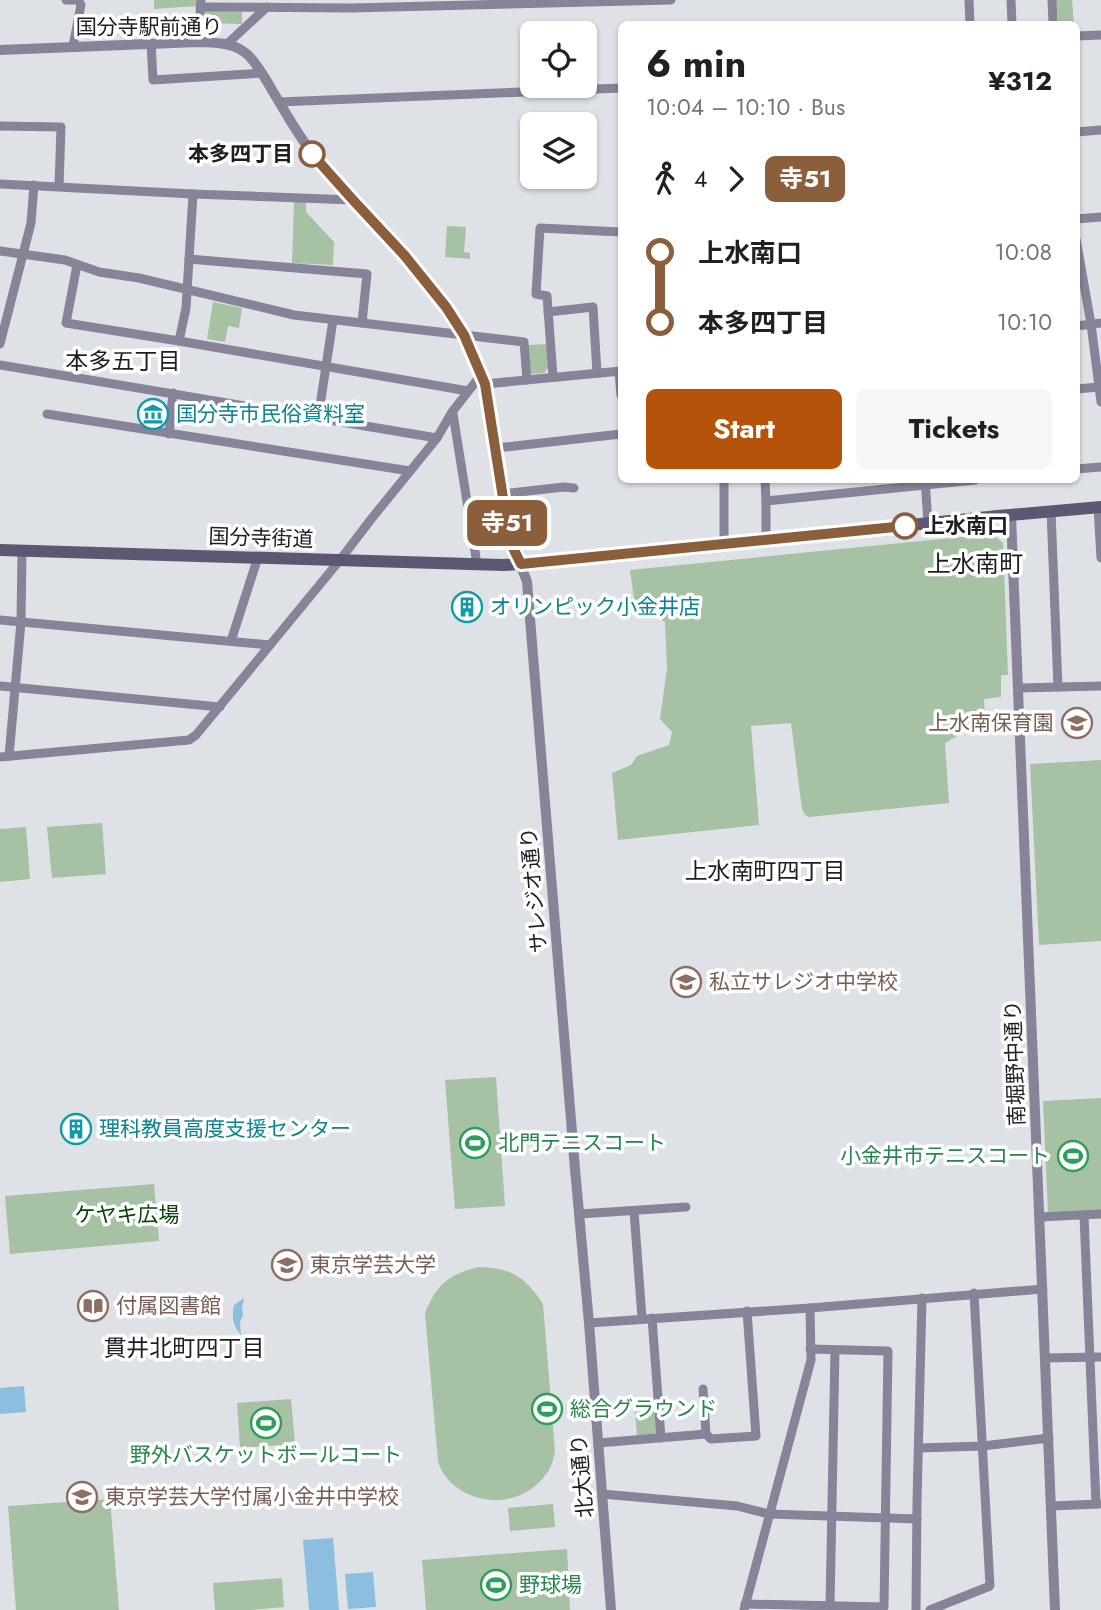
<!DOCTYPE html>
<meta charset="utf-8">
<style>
body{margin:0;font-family:Jost,"Noto Sans JP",sans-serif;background:#f6f6f6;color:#202124;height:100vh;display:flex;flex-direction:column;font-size:26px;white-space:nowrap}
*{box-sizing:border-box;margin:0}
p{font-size:23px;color:#757577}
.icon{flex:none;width:38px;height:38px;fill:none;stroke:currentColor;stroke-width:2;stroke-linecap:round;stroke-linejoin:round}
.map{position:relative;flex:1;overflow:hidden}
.side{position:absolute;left:618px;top:21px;width:462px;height:462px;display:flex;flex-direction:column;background:#fff;border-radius:10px;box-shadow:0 2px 5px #0004}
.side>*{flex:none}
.badge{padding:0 14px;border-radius:10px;font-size:24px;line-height:46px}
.buttons{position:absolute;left:520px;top:21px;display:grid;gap:14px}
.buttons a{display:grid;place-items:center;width:77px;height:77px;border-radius:10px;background:#fff;box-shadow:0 2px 5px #0004;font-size:35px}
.map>.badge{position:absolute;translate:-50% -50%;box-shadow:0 0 0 4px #fff}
.legs{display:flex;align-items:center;gap:10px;height:77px;padding:0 28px;font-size:23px}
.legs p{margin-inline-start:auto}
.summary{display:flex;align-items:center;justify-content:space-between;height:119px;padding:0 28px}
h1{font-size:38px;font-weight:700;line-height:52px}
.primary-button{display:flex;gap:14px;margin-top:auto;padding:14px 28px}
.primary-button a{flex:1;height:80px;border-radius:10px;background:#b45309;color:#fff;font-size:28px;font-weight:700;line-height:80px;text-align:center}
.primary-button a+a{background:#f6f6f6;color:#202124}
ul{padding:0 28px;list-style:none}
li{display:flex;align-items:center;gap:24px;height:70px;font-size:26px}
li i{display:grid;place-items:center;width:10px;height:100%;margin:0 9px;background:currentColor}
li i::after{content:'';width:18px;height:18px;margin:-9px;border:5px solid;border-radius:50%;background:#fff}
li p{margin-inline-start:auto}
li:first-child i{background:linear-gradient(#0000 50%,currentColor 0)}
li:last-child i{background:linear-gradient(currentColor 50%,#0000 0)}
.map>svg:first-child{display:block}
.green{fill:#a6c1a3}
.water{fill:#8cbee0}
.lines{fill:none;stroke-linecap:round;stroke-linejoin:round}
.minor{stroke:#878398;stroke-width:9}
.tertiary{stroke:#878398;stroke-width:10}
.secondary{stroke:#5d5774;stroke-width:12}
.line-1-casing{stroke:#fff;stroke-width:16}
.line-1{stroke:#8b5e3c;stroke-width:10}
.stop-1-dot{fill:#fff;stroke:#8b5e3c;stroke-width:3.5}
.labels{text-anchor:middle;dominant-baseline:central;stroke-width:7;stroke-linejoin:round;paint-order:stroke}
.street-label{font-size:21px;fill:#1c1e1f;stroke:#fff}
.stop-label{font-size:21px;font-weight:bold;fill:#1c1e1f;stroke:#fff;text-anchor:end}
.culture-label{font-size:21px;fill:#0d838f;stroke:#fff;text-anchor:start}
.education-label{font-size:21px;fill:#785e54;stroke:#fff;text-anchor:start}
.leisure-label{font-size:21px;fill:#27864d;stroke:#fff;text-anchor:start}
.park-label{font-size:21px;fill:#0a4108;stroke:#fff}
.neighbourhood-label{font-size:23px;fill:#1c1e1f;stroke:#fff}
.quarter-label{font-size:24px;fill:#1c1e1f;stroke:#fff}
</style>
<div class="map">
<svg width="1101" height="1610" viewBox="0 0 1101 1610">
<rect width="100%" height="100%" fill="#dee2e6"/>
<g class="green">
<path d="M154 0H198V6L154 9Z"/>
<path d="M1056 0H1072L1074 24H1058Z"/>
<path d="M205 11 242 12V24L203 23Z"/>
<path d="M294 201 306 202V212L334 242 333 265 292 263Z"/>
<path d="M447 226 466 227 464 252 470 253V259L445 257Z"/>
<path d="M213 302 242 308 239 328 228 326 225 342 207 339Z"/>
<path d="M547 344 548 368 544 373 532 374 529 370 528 345Z"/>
<path d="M992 534 1003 543 1008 675H1001V697L984 699 985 720 945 743 949 803 809 817 805 815 802 809 791 723 751 726 759 825 618 840 612 773 631 765 637 756 669 745 672 732 660 719 667 668 665 622 634 599 630 570Z"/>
<path d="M1101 760V941L1039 945 1030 764Z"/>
<path d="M102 823 106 874 52 878 47 827Z"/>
<path d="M26 827 30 879 0 882V829Z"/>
<path d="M496 1077 505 1206 455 1209 445 1080Z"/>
<path d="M1101 1098V1211L1048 1213 1043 1101Z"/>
<path d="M154 1184 159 1241 10 1254 5 1196Z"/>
<path d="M478 1267C511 1268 525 1276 543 1304L555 1452C553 1459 552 1467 547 1473 529 1499 496 1507 468 1494 460 1490 451 1484 446 1477 443 1473 440 1467 438 1462L425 1313C437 1284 448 1275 478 1267Z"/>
<path d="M291 1399 295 1444 240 1448 237 1403Z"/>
<path d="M655 1410 657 1431 654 1435 637 1436 635 1412Z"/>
<path d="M110 1499 119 1610H16L8 1506Z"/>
<path d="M553 1504 555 1527 510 1531 508 1508Z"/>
<path d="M567 1549 570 1610H426L422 1560Z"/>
<path d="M282 1578 284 1607 251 1610H215L213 1583Z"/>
</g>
<g class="water">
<path d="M244 1298 242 1309 243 1315 240 1322 241 1335C232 1325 232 1317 234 1305Z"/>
<path d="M24 1386 26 1412 0 1414V1388Z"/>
<path d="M333 1538 339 1610H309L303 1540Z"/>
<path d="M373 1572 376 1607 348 1609 345 1574Z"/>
</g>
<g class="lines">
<g class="minor">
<path d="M66 0H78L81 5 73 46"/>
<path d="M969 0 970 24"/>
<path d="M1011 0 1012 24"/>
<path d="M1052 0 1053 24"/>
<path d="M200 7 351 8 671 0"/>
<path d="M1076 36 1101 35"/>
<path d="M198 42 201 0"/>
<path d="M151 43 153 80 262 73"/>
<path d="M227 44 267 7"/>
<path d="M279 102 621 88"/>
<path d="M0 126 61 127 59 186"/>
<path d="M1076 132 1101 130"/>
<path d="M0 184 193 194 353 200"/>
<path d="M1076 219 1101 217"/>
<path d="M1076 239 1091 324 1101 402"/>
<path d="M0 251 65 260 99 272 139 278 294 315 524 342 527 380"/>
<path d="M189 259 367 274 362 323"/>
<path d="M77 265 66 323 179 341 468 391"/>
<path d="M548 312 593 307 597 373"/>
<path d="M1076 326 1101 323"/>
<path d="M179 341 186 308 193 194"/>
<path d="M0 344 31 223 34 185"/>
<path d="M0 365 437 438"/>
<path d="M619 371 621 395"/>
<path d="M553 377 547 296 536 294 540 228 621 232"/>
<path d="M485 384 621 371"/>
<path d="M1076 389 1099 387"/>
<path d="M47 414 410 471"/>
<path d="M453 414 477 564"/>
<path d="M318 419 333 320"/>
<path d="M169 434 173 393"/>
<path d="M496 448 621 434"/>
<path d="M1076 469 1101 467"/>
<path d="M724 480V544"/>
<path d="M765 480 766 501"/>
<path d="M925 480 928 523"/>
<path d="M502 494 564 487 574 488"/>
<path d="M1098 507 1101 558"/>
<path d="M1051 511 1058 687"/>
<path d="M766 540V501L975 480"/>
<path d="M0 620 270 645"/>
<path d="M231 641 258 557"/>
<path d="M0 686 220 707"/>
<path d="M1019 688 1101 686"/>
<path d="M9 756 21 622 22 551"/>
<path d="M0 757 189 740 196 735 340 560 372 518 437 438 452 412 481 375"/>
<path d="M634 1211 642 1318"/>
<path d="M579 1214 686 1207"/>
<path d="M1084 1215 1096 1504"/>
<path d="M1040 1217 1101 1214"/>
<path d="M652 1318 661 1438"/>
<path d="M589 1323 810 1308 1043 1289"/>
<path d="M1045 1358 1101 1357"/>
<path d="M703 1389 706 1434"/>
<path d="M598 1443 706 1434 711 1439 756 1436 747 1311"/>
<path d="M919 1448 983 1446 1049 1438"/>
<path d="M602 1494 737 1506 769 1514 917 1519"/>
<path d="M1052 1506 1099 1504"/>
<path d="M745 1604 884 1607 888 1351 810 1349"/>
<path d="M830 1605 835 1350"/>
<path d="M744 1610 811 1360 810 1308"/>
<path d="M916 1610 917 1502 922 1298"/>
<path d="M930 1610 990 1586 974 1293"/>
</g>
<g class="tertiary">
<path d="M0 50 198 42C216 43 234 42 248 55 258 65 265 78 272 90 284 110 295 130 309 149 361 221 442 275 476 361 494 405 496 455 504 501 506 515 507 530 511 543 514 555 523 569 527 582L575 1169 589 1323 611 1610"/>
<path d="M1011 515 1055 1610"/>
</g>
<path class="secondary" d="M0 550 503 565 541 563 998 516 1101 507"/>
</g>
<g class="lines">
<g class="line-1-casing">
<path id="line-1" d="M312 154 353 200 405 256 446 307 464 335 485 384 510 542 521 564 905 526"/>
</g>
<use href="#line-1" class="line-1"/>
</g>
<defs>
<g id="museum-ring" transform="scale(1.575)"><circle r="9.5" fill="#fff" stroke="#0f9aa8" stroke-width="1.5"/><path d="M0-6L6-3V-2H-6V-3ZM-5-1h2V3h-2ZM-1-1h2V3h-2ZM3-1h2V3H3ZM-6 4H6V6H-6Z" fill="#0f9aa8"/></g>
<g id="building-ring" transform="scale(1.575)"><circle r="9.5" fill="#fff" stroke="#0f9aa8" stroke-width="1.5"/><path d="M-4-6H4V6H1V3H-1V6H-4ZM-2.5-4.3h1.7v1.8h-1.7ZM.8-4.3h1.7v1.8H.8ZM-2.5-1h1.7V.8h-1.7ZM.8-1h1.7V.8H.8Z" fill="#0f9aa8"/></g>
<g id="school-ring" transform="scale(1.575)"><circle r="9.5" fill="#fff" stroke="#8d6e63" stroke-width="1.5"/><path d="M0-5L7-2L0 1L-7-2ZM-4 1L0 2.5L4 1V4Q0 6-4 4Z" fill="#8d6e63"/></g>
<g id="stadium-ring" transform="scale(1.575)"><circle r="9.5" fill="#fff" stroke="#2e9e5b" stroke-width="1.5"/><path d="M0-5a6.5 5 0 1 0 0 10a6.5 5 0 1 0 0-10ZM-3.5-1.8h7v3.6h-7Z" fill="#2e9e5b"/></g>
<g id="university-ring" transform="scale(1.575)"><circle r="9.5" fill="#fff" stroke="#8d6e63" stroke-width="1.5"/><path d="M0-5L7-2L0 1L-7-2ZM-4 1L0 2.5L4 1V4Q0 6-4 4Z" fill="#8d6e63"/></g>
<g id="library-ring" transform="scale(1.575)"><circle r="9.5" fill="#fff" stroke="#8d6e63" stroke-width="1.5"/><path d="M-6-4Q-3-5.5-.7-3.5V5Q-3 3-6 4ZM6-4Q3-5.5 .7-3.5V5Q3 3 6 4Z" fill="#8d6e63"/></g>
</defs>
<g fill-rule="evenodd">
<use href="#museum-ring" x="153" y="414"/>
<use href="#building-ring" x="467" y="607"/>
<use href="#school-ring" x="1077" y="723"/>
<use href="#school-ring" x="686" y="982"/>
<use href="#building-ring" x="76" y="1129"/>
<use href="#stadium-ring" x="475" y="1143"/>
<use href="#stadium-ring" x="1073" y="1156"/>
<use href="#university-ring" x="287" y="1265"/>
<use href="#library-ring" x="93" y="1306"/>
<use href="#stadium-ring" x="547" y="1409"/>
<use href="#stadium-ring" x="266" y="1423"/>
<use href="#school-ring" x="82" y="1497"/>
<use href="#stadium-ring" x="496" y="1585"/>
</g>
<g class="stop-1-dot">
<circle cx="312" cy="154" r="12"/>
<circle cx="905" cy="526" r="12"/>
</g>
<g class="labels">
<g class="street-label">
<text x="149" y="27">国分寺駅前通り</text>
<text transform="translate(261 538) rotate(2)">国分寺街道</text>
<text transform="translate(534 890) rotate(-95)">サレジオ通り</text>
<text transform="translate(1015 1063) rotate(-92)">南堀野中通り</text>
<text transform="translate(582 1476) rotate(-95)">北大通り</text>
</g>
<g class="stop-label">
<text x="293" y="154">本多四丁目</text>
<text x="924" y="526" text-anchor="start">上水南口</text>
</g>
<g class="culture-label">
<text x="176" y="414">国分寺市民俗資料室</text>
<text x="490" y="607">オリンピック小金井店</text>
<text x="99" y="1129">理科教員高度支援センター</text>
</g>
<g class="education-label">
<text x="1054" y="723" text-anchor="end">上水南保育園</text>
<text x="709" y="982">私立サレジオ中学校</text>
<text x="310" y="1265">東京学芸大学</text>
<text x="116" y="1306">付属図書館</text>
<text x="105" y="1497">東京学芸大学付属小金井中学校</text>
</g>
<g class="leisure-label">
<text x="498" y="1143">北門テニスコート</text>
<text x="1050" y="1156" text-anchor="end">小金井市テニスコート</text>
<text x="570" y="1409">総合グラウンド</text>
<text x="266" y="1455" text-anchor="middle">野外バスケットボールコート</text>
<text x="519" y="1585">野球場</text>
</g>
<g class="park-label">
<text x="127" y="1215">ケヤキ広場</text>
</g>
<g class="neighbourhood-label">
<text x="123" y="361">本多五丁目</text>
<text x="765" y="871">上水南町四丁目</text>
<text x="184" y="1348">貫井北町四丁目</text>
</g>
<g class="quarter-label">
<text x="975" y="563">上水南町</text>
</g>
</g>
</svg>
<div class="buttons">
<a><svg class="icon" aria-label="locate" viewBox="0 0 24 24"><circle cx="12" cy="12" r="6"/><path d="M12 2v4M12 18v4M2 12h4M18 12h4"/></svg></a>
<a><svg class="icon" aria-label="layers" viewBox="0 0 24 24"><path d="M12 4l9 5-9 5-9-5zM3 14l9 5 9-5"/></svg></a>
</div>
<b class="badge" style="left:507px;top:523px;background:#8b5e3c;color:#fff">寺51</b>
<section class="side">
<div class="summary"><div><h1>6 min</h1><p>10:04 – 10:10 · Bus</p></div><b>¥312</b></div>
<div class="legs"><svg class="icon" aria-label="walk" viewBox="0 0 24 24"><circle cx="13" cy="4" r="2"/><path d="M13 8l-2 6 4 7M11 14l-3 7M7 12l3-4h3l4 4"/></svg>4<svg class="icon" aria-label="forward" viewBox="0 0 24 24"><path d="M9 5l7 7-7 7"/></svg><b class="badge" style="background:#8b5e3c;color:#fff">寺51</b></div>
<ul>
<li><i style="color:#8b5e3c"></i><b>上水南口</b><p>10:08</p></li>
<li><i style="color:#8b5e3c"></i><b>本多四丁目</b><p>10:10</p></li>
</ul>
<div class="primary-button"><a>Start</a><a>Tickets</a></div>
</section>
</div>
